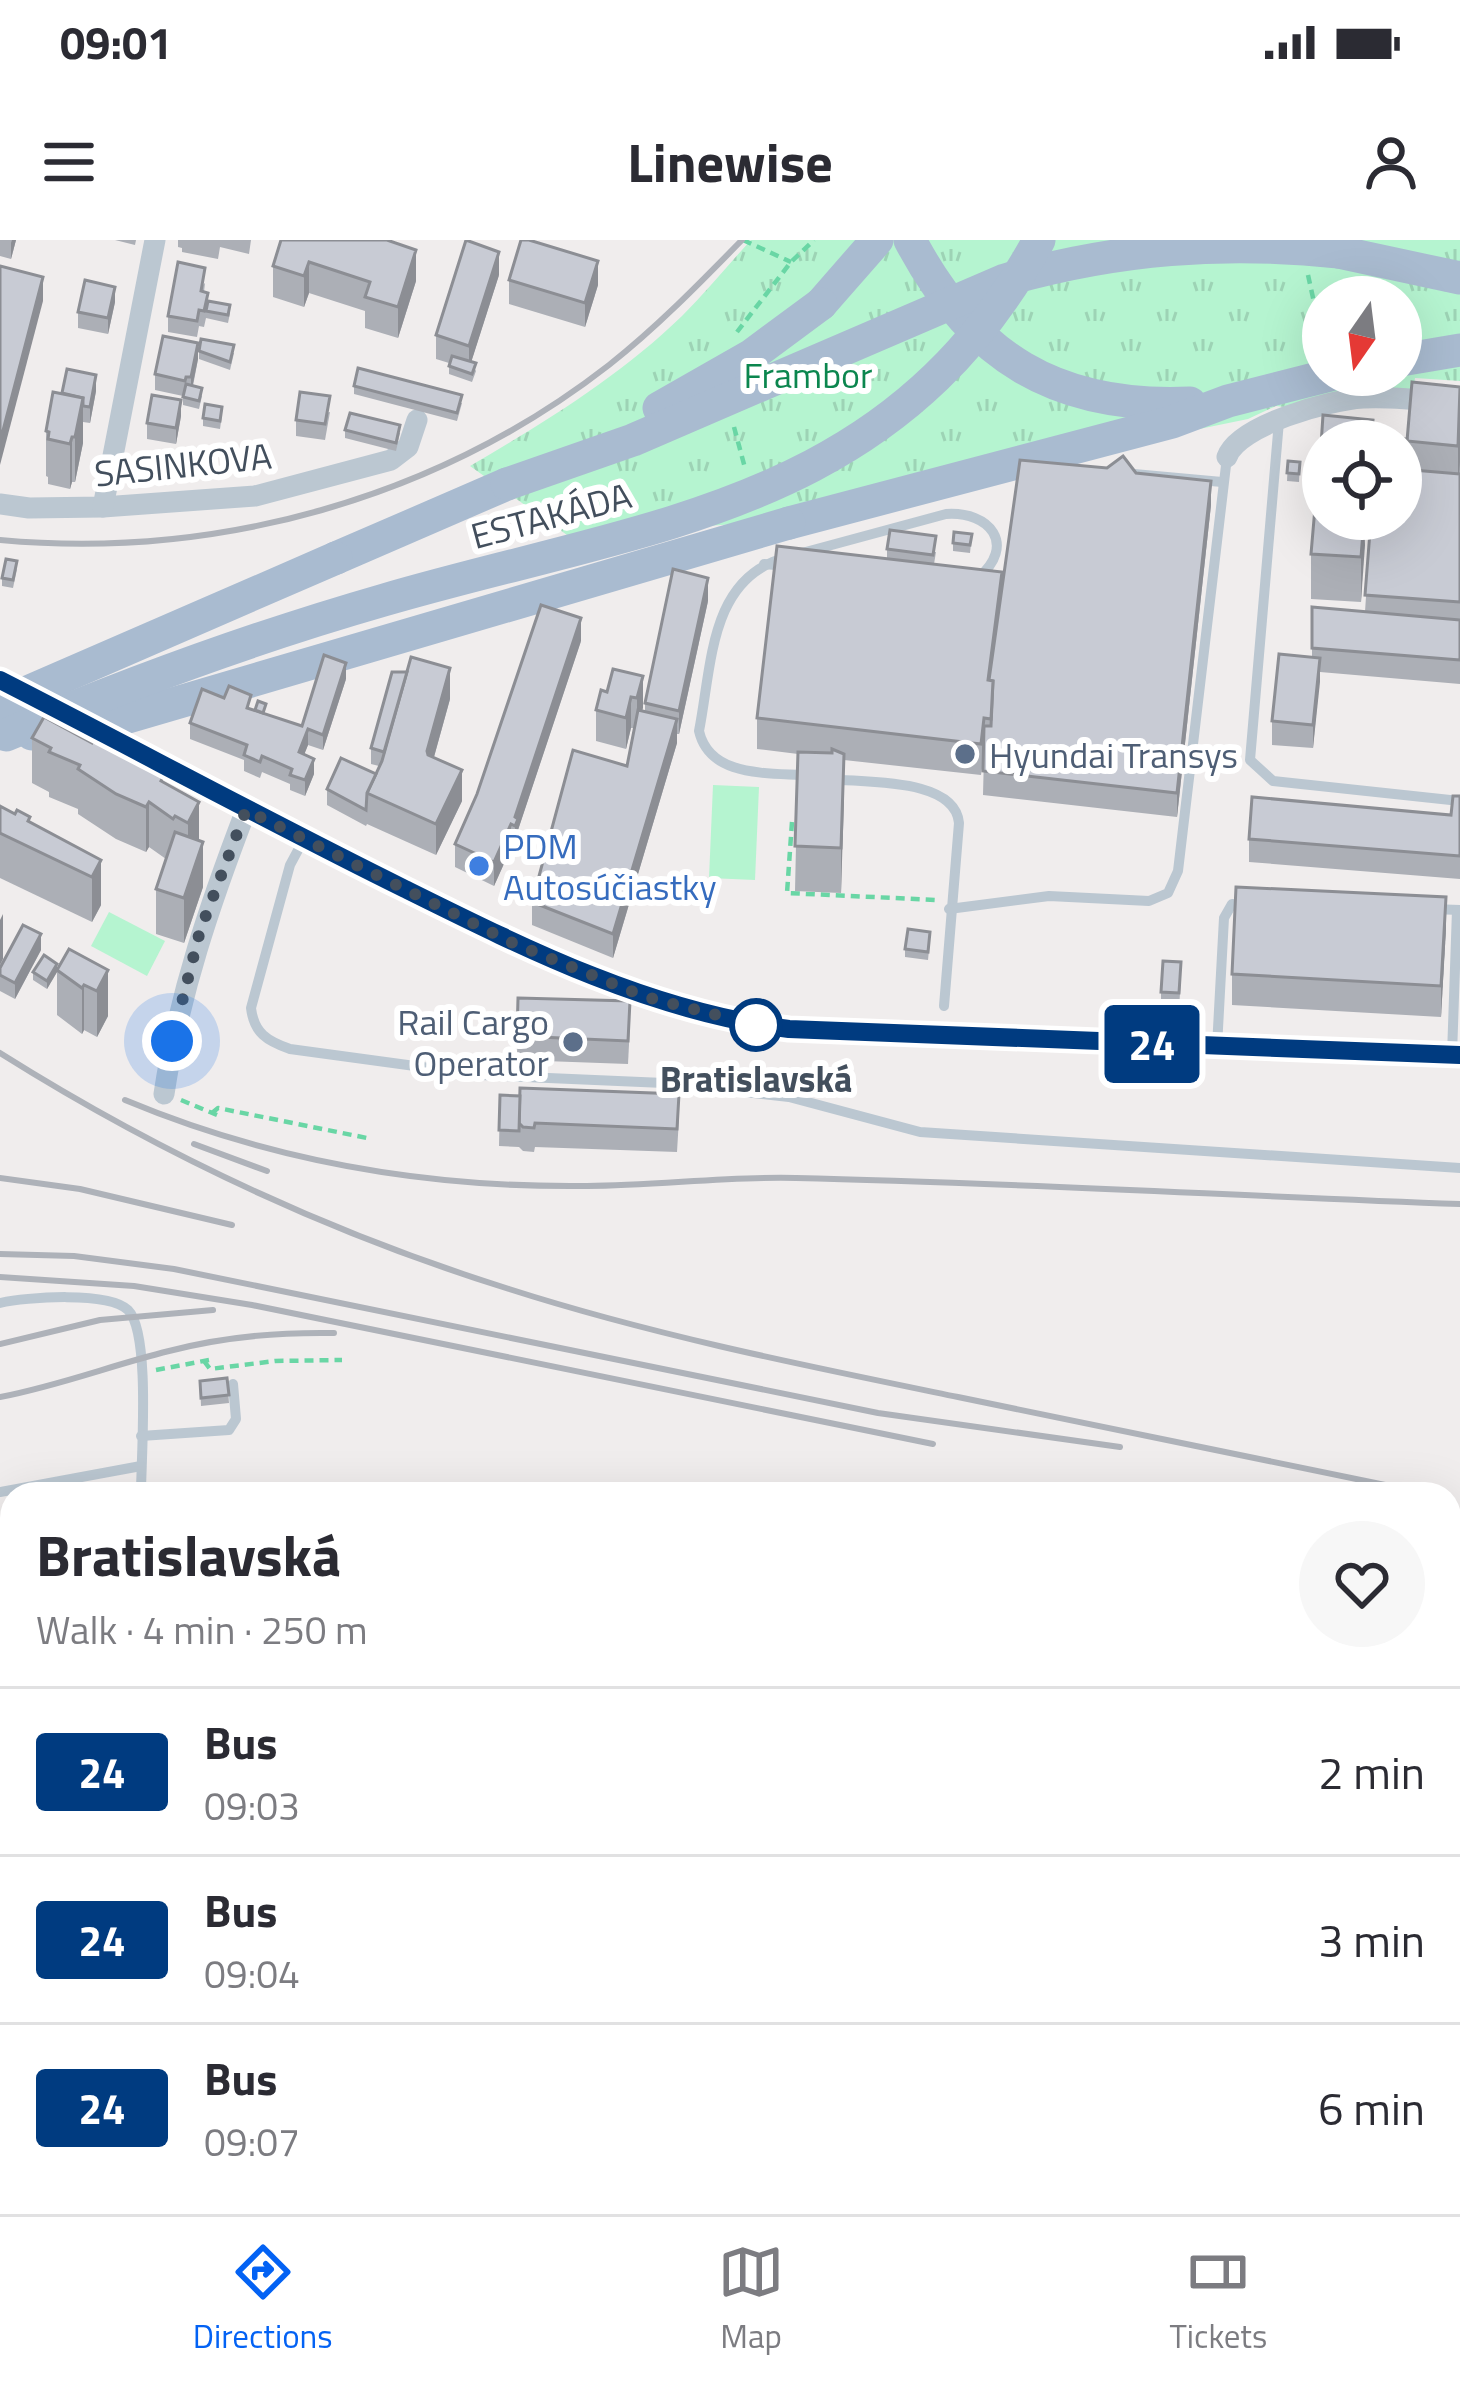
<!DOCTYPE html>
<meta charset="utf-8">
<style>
body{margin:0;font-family:"Titillium Web",sans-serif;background:#f7f7f7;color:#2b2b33;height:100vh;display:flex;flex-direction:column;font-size:45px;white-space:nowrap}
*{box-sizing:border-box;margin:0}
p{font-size:39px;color:#7c7c81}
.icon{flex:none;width:66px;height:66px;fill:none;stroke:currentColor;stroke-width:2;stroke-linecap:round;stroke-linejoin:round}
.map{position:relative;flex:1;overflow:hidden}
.sheet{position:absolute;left:0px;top:1242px;width:1461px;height:732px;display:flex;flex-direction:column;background:#fff;border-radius:36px 36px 0 0;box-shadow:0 12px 48px #0002}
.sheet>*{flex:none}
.badge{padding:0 24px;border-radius:9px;font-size:42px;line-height:78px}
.needle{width:78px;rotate:194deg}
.tools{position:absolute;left:1302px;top:36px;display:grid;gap:24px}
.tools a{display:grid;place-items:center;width:120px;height:120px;border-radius:50%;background:#fff;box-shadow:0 12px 48px #0002;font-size:60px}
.you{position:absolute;width:60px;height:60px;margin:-30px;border:9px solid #fff;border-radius:50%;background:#1a73e8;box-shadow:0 0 0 18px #1a73e833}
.map>.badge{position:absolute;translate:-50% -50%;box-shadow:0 0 0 6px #fff}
.round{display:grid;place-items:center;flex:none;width:126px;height:126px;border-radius:63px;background:#f7f7f7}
.headline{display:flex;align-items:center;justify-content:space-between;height:204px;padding:0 36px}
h1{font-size:57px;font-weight:700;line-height:90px}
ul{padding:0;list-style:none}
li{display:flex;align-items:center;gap:36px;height:168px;padding:0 36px;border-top:3px solid #e1e1e2}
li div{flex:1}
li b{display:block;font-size:45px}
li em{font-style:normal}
li .badge{min-width:132px;font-weight:700;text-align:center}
.status{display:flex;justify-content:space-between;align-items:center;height:84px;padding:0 60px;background:#fff;direction:ltr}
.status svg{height:33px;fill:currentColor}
header{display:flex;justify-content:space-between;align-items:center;height:156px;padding:0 36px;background:#fff;font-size:54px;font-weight:700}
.tabs{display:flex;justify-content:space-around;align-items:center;height:168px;border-top:3px solid #e1e1e2;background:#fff;font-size:33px;color:#7c7c81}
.tabs a{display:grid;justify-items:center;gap:6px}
.tabs .on{color:#0362f4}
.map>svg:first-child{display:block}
.grass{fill:url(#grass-tufts)}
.forest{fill:url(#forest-crowns)}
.garden{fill:#b5f4d0}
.water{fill:#7cd8f6}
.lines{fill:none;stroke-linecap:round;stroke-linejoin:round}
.path{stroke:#69d6a5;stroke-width:4.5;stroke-dasharray:9 6;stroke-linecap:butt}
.lane{stroke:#bbc7d1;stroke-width:10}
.street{stroke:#bbc7d1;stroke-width:21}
.primary{stroke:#a9bbd0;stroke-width:33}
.rail{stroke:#aeb2b9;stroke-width:6}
.primary-bridge{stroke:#a9bbd0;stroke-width:33}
.wall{fill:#acafb6}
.shaded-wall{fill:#8c8e94}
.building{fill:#c8cbd4;stroke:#8c8e94;stroke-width:3}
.line-casing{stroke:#fff;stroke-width:27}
.line{stroke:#003b80;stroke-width:18}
.walk{stroke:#434f5d;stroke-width:12;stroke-dasharray:0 21.6}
.service-dot{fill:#5c6f8a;stroke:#fff;stroke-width:4.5}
.shop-dot{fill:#3f7fe0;stroke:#fff;stroke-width:4.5}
.stop-dot{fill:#fff;stroke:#003b80;stroke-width:6}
.labels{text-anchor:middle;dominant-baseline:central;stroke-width:12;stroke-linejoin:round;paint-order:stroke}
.park-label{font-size:36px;fill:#0b864e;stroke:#fff}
.street-label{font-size:36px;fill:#434f5d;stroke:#fff}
.service-label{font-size:36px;fill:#4e5e75;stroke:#fff;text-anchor:start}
.shop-label{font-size:36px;fill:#366cbe;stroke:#fff;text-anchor:start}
.stop-label{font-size:36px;font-weight:bold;fill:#434f5d;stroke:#fff}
</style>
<div class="status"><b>09:01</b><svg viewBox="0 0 49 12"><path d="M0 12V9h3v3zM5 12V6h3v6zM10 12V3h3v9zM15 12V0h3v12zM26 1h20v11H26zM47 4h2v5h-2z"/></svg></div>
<header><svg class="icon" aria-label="menu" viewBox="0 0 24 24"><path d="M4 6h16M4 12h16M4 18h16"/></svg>Linewise<svg class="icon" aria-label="person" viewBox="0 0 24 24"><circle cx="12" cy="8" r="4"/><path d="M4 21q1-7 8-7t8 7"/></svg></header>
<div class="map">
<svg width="1460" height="1974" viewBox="0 0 1460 1974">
<defs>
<pattern id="grass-tufts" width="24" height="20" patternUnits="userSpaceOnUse" patternTransform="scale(3)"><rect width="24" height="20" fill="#b5f4d0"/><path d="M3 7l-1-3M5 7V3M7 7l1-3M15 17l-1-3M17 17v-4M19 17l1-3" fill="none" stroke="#9dd3b5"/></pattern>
<pattern id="forest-crowns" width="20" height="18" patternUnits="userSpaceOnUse" patternTransform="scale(3)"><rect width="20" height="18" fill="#b5f4d0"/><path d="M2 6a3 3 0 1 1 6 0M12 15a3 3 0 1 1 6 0" fill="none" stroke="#9dd3b5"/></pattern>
</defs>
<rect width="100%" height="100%" fill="#f0eded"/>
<g class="grass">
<path d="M751 0H1460V100L1401 108V57H1323V126L767 282 567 295 470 226C545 182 619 137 682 76 706 52 728 25 751 0Z"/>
<path d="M1460 121V141L1415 138 1413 153 1292 168 1276 166 1248 179 1141 201 1272 160 1362 138 1401 135Z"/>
<path d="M408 1962H877V1974H407Z"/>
</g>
<g class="forest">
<path d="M101 1962H408L407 1974H82Z"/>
<path d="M877 1962H1107L1101 1974H877Z"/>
</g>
<g class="garden">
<path d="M713 545 759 547 755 640 709 638Z"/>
<path d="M109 672 165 701 147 736 91 706Z"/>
<path d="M1107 1962H1327L1381 1974H1101Z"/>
</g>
<g class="water">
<path d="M1449 1670 1460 1672V1974H1422L1377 1962H1449Z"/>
<path d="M12 1677V1962H101L82 1974H0V1680Z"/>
</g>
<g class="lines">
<g class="path">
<path d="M743 0 791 22"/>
<path d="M1308 35 1323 103"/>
<path d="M737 92 791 22 814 0"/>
<path d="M734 187 745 228"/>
<path d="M792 582 787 653 937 660"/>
<path d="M181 860 217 875"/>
<path d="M212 873 218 868 372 899"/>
<path d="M204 1121 210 1129 275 1121 342 1120"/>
<path d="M156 1130 209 1120"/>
<path d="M1449 1628 1460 1631"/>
<path d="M0 1640 12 1637"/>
<path d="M287 1974 306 1962"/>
</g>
<g class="lane">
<path d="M1279 181 1250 520 1273 541 1460 561"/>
<path d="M1123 233 1222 242"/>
<path d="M802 313 946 274C990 271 1017 305 978 338"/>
<path d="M784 318C709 339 712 426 699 491 710 539 771 532 812 536"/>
<path d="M764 324 787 326"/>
<path d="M830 539C867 543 955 538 959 583L944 766"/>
<path d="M304 599 290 625 251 768C254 793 267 801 290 809L481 835 664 843 789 857 920 892 1460 928"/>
<path d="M949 669 1049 656 1149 661 1168 653 1178 631 1227 217"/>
<path d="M1432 669 1460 670"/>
<path d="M1217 807 1224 678 1232 664 1246 665"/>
<path d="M1452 815 1457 670"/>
<path d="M0 1063C26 1057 109 1051 128 1070 151 1093 141 1218 141 1254"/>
<path d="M141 1196 229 1190 236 1179 233 1144"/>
<path d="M0 1252 141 1226"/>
<path d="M1449 1370 1460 1373"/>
<path d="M1449 1476 1460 1478"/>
<path d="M0 1503 12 1509"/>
<path d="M0 1586 12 1578"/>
<path d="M1268 1962 1359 1974"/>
<path d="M944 1974 947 1962"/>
</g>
<g class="street">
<path d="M1227 217C1238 185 1330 160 1363 158 1395 156 1429 161 1460 164"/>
<path d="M0 264 29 268 103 267 255 256 391 220 408 207 417 180"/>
<path d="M103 267 155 0"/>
<path d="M91 487C194 542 297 596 402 648 526 709 651 771 789 789L1460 816"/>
<path d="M164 854C179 754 210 664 246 570"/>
</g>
<g class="primary">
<path d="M910 0C972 118 1057 169 1190 163"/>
<path d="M1339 12 1460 38"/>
<path d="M821 64 877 0"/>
<path d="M1401 120 1460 110"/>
<path d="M789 283 1172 182 1228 161 1330 135"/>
<path d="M336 318 507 244"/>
</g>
<g class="rail">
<path d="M0 300C216 320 437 259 609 125 657 87 699 44 742 0"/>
<path d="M0 813C159 913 330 993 509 1049 656 1096 807 1126 958 1157 1115 1189 1272 1222 1429 1254"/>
<path d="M125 860C271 921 429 948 587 946 657 946 726 936 796 938 1017 943 1239 956 1460 964"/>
<path d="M194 904 267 931"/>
<path d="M0 938 80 949 232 985"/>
<path d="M0 1014 74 1016 174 1029 878 1173 1120 1207"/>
<path d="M0 1037 134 1046 252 1065 933 1204"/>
<path d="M0 1104 100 1080 213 1070"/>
<path d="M0 1157C58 1146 112 1125 169 1111 223 1097 278 1092 334 1093"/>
<path d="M1449 1274 1460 1276"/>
</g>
<g class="primary-bridge">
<path d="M659 168 752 115 821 64"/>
<path d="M507 244 633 200 1005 40C1117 8 1223 0 1339 12"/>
<path d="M0 464 336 318"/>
<path d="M32 494 77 492 789 283"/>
<path d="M6 495C130 443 255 397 384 360 647 283 892 270 1039 0"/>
</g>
</g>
<g class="wall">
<path d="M0 0H16L11 19 0 16Z"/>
<path d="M115 0H136L135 5Z"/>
<path d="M178 0H251L249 14 220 7 218 19 182 12V8L178 7Z"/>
<path d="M281 0 416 41 398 98 365 88V71L309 53 304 67 273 57V26Z"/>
<path d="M499 35 471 122 476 131 472 142 449 134V123L436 119V95Z"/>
<path d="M509 40 598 45 585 87 509 64Z"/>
<path d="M205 43 204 52 208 61 230 73 228 83 206 78 204 87 199 86 197 97 168 92V76Z"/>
<path d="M115 62 108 94 78 88V72Z"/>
<path d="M199 111 234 113 230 130 199 119Z"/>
<path d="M198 119 193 146 202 156 199 169 183 165V156L155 150V134Z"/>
<path d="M1412 142 1460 147V444L1320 432 1313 508 1272 505V481L1279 414 1312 418V367L1365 372 1371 279H1401V201H1323V279H1365L1361 362 1311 359V314L1316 256H1319L1323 175 1373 180V196L1407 199Z"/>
<path d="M354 146 462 163 457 181 354 154Z"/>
<path d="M96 151 90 183 83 182V203L75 242H72L70 249 48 244V237L46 236V191L62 153Z"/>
<path d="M330 172 325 200 296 196V180Z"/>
<path d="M222 175 220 189 203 186V178Z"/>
<path d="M181 176 176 204 147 199V183Z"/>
<path d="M345 190 400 193 396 211 345 198Z"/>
<path d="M1288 221 1300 222 1299 242 1287 241Z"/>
<path d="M1136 233 1211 265 1177 577 983 555 984 515 981 535 844 520 841 653 795 651 798 514 757 509V478L887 318V309L936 312 934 324 1002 345Z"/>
<path d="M972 294 970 313 953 311V303Z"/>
<path d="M17 329 13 348 2 346V338Z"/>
<path d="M708 361 679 494H677V503L613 718 532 685V662L627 526 635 488H631L626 509 596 501V470L607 452 643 436 642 471 645 472V463Z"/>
<path d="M581 401 518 590V602L515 609 511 608 494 646 455 627V604Z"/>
<path d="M346 439 323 510 308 505 304 514 314 534 305 556 290 550V544L262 532 260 538 244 531V520L190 499V483L251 469 302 486Z"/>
<path d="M450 459 434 517 462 561 436 615 367 584 366 586 327 565V549L376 534 379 526 371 524V508Z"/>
<path d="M32 498 164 543 199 600 203 647 184 703 156 694V649L166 619 149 607 146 612 116 599 78 574V569L49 557V552L32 543Z"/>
<path d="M1460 556V639L1249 622V599L1451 575Z"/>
<path d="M30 582 101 620V665L92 682 0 638V593Z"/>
<path d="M1446 688 1441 777 1232 765V734Z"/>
<path d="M930 700 928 720 905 717V709Z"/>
<path d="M41 710 15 759 0 751V728Z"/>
<path d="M57 730H108V776L97 797 84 790 82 794 57 775Z"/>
<path d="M33 732H57L47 749 33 740Z"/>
<path d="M1181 738 1179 769 1161 768V752Z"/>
<path d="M518 758 630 785 628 824 517 820Z"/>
<path d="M500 855 679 878 677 912 535 907 534 912 523 911 519 907 499 906Z"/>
<path d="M227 1138 229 1163 201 1166 200 1141Z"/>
<path d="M0 1400 12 1407V1481L0 1474Z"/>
<path d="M1449 1487 1460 1492V1561L1449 1556Z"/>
</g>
<g class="shaded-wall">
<path d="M12 0H16L11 19V3Z"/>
<path d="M416 10V41L398 98V67Z"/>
<path d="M499 12V35L469 129V106Z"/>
<path d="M598 21V45L585 87V63Z"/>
<path d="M309 22V53L304 67V36Z"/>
<path d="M43 37V61L0 225V202Z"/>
<path d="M115 47V62L108 94V78Z"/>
<path d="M198 103V119L191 153V137Z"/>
<path d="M96 135V151L90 183V167Z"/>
<path d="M83 158V203L75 242V197Z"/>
<path d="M181 160V176L176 204V188Z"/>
<path d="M1460 177V222L1458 251V206Z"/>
<path d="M72 197V242L70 249V204Z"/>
<path d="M1211 241V265L1177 577V553Z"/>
<path d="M1364 279 1365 305 1361 362V317Z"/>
<path d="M708 338V361L679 494V471Z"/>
<path d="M581 378V401L518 590V602L515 609V577Z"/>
<path d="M1320 418V442L1313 508V485Z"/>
<path d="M346 423V439L323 510V495Z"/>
<path d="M450 428V459L427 542V511Z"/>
<path d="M643 436V468L637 489V458Z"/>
<path d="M631 457V488L626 509V478Z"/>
<path d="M677 479V503L613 718V694Z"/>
<path d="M308 489V505L299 528V512Z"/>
<path d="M844 514V559L841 653V608Z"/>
<path d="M314 519V534L305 556V540Z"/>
<path d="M462 530V561L436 615V584Z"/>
<path d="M149 562V607L146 612V567Z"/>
<path d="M199 562V607L188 628V583Z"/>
<path d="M511 584V608L494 646V622Z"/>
<path d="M203 602V647L184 703V658Z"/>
<path d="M101 620V665L92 682V637Z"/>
<path d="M1446 657V688L1441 777V746Z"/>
<path d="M3 674V719L0 725V680Z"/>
<path d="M41 694V710L15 759V743Z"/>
<path d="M57 724V732L47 749V741Z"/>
<path d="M108 730V776L97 797V751Z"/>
<path d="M84 745V790L82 794V748Z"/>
</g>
<g class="building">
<path d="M281 0H387L416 10 398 67 365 57 370 42 309 22 304 36 273 26Z"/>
<path d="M466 0 499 12 469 106 436 95Z"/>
<path d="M521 0H529L598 21 585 63 509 40Z"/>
<path d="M178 22 205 28 201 51 208 53 204 71 199 70 197 81 168 76Z"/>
<path d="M0 26 43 37 0 202Z"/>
<path d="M85 40 115 47 108 78 78 72Z"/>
<path d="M208 61 230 65 228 75 206 71Z"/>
<path d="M163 96 198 103 191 137H186L185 141 155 134Z"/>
<path d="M201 99 234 105 230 122 199 111Z"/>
<path d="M452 116 476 123 472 134 449 126Z"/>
<path d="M358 128 462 155 457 173 354 146Z"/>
<path d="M67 129 96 135 90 167 83 166V158L62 153Z"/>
<path d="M1412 142 1460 147 1458 206 1407 201Z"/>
<path d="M186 144 202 148 199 161 183 157Z"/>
<path d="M53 152 83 158 75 197H72L70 204 48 199 49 192 46 191Z"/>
<path d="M300 152 330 156 325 184 296 180Z"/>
<path d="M152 155 181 160 176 188 147 183Z"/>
<path d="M205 164 222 167 220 181 203 178Z"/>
<path d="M350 173 400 185 396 203 345 190Z"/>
<path d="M1323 175 1373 180 1371 201H1323V236H1319Z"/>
<path d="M1373 196 1407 199V229H1401V201H1372Z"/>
<path d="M1123 216 1136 233 1211 241 1177 553 983 531 984 486H991L993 441 989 440 1020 220 1107 228Z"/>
<path d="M1288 221 1300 222 1299 234 1287 233Z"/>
<path d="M1401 229 1460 234V362L1365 355 1371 279H1401Z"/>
<path d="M1316 256 1323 257V279H1364L1361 317 1311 314Z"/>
<path d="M890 290 936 296 933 315 887 309Z"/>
<path d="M954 292 972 294 970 305 953 303Z"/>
<path d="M777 306 1002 332 988 440 993 441 991 479 984 478 981 504 757 478Z"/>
<path d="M6 319 17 321 13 340 2 338Z"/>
<path d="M673 329 708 338 679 471 645 463Z"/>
<path d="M541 365 581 378 515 577 518 579 515 586 511 584 494 622 455 604 477 554Z"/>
<path d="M1312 367 1460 380V420L1312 408Z"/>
<path d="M1279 414 1320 418 1313 485 1272 481Z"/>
<path d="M324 415 346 423 323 495 308 489 299 512 314 519 305 540 290 535 292 529 262 516 260 522 244 515 247 505 190 483 202 449 224 458 229 446 251 455 247 468 302 486Z"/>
<path d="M411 417 450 428 427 511 428 515 462 530 436 584 367 553 382 521Z"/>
<path d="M613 429 643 436 637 458 631 457 626 478 596 470 601 450 607 452Z"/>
<path d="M392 432H407L384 512 371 508Z"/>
<path d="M258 461 266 464 263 473 255 470Z"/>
<path d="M638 470 677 479 613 694 532 662 573 510 627 526Z"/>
<path d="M44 477 92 503 95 497 145 521 164 535 161 541 199 562 188 583 175 576 173 579 149 562 146 567 116 554 78 529 80 525 49 512 51 508 32 498Z"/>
<path d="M832 509 844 514 841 608 795 606 798 512 832 513Z"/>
<path d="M341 518 376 534 367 553 366 570 327 549Z"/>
<path d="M1453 556H1460V616L1249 599 1252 557 1451 575Z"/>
<path d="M0 566 15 574 17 570 30 577 28 581 101 620 92 637 0 593Z"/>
<path d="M175 592 203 602 184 658 156 649Z"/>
<path d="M1236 647 1446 657 1441 746 1232 734Z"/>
<path d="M23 685 41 694 15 743 0 735V728Z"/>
<path d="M908 689 930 692 928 712 905 709Z"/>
<path d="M69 709 108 730 97 751 84 745 82 748 57 730Z"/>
<path d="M44 715 57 724 47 741 33 732Z"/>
<path d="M1163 721 1181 722 1179 753 1161 752Z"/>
<path d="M518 758 630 761 628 801 517 796Z"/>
<path d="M520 848 679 854 677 889 535 883 534 888 523 887 519 883Z"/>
<path d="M500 855 520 856 519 891 499 890Z"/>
<path d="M227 1138 229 1155 201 1158 200 1141Z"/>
<path d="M0 1400 12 1407V1458L0 1450Z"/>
<path d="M1449 1487 1460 1492V1538L1449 1533Z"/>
<path d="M483 1962H522L521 1965 549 1974H479Z"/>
</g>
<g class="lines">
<g class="line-casing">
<path id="line" d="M0 440C135 509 269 582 405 649 528 710 652 772 789 789L1460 815"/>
</g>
<use href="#line" class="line"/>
<path class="walk" d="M172 801 200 691 246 570 515 704 646 757 756 785"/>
</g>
<g class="service-dot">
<circle cx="965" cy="514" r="12"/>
<circle cx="573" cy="802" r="12"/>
</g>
<circle class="shop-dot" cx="479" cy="626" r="12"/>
<circle class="stop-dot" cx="756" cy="785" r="24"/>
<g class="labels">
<g class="park-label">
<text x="808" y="134">Frambor</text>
</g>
<g class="street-label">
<text transform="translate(183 224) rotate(-6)">SASINKOVA</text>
<text transform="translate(551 275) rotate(-15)">ESTAKÁDA</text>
</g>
<g class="service-label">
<text x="989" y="514">Hyundai Transys</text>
<text x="549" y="781" text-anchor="end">Rail Cargo<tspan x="549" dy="41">Operator</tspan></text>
</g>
<g class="shop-label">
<text x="503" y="605">PDM<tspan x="503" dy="41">Autosúčiastky</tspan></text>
</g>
<g class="stop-label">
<text x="756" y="838">Bratislavská</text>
</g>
</g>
</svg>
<div class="tools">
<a><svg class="needle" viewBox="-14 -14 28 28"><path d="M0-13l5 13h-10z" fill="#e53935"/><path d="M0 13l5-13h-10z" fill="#7c7c81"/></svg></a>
<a><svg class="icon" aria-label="locate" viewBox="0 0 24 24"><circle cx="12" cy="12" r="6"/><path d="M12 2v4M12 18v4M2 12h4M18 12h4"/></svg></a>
</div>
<div class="you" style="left:172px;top:801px"></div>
<b class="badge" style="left:1152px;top:804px;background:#003b80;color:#fff">24</b>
<section class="sheet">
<div class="headline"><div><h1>Bratislavská</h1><p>Walk · 4 min · 250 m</p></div><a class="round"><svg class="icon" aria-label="heart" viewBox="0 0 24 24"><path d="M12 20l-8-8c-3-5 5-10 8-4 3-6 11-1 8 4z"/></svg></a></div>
<ul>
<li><span class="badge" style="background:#003b80;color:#fff">24</span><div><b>Bus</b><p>09:03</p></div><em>2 min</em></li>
<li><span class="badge" style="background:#003b80;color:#fff">24</span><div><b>Bus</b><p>09:04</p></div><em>3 min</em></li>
<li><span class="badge" style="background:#003b80;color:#fff">24</span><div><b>Bus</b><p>09:07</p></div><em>6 min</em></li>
</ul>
</section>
</div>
<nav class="tabs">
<a class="on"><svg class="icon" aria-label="directions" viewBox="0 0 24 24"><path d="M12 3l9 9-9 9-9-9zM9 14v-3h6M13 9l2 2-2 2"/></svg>Directions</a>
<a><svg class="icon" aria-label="map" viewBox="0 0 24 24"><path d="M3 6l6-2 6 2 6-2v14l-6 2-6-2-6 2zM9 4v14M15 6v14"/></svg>Map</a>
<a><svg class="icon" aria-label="tickets" viewBox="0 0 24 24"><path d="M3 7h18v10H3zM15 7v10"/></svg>Tickets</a>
</nav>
